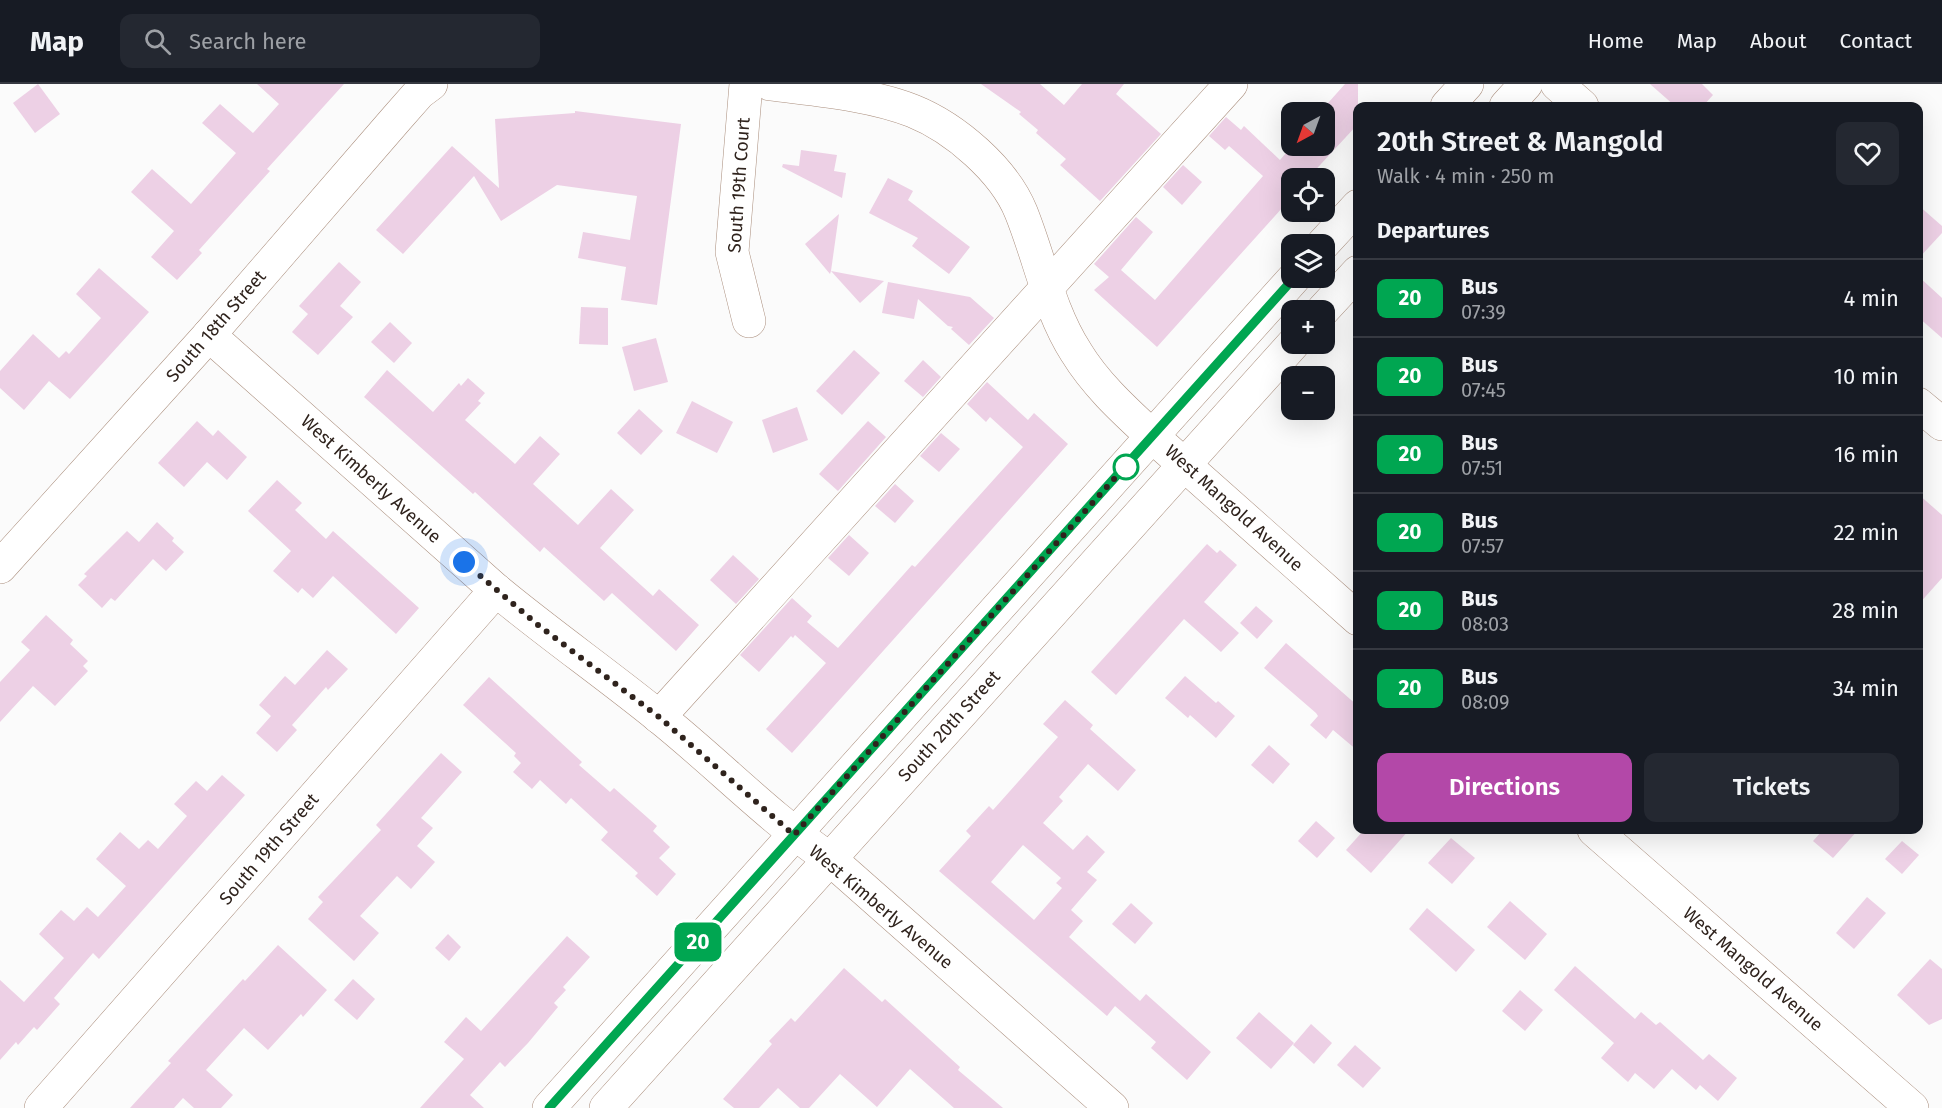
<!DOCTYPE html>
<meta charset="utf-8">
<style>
body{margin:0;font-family:"Fira Sans",sans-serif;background:#242831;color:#f1f3f6;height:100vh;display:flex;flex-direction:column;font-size:22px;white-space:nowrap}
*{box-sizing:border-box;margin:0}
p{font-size:20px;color:#9ea1a6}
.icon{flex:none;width:33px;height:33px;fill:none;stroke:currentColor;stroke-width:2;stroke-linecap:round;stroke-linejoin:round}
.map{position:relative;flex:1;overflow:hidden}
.details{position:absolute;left:1353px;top:18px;width:570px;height:732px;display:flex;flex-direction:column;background:#171b24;border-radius:12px;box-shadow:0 6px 24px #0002}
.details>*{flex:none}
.badge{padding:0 12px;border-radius:9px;font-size:21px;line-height:39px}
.needle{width:39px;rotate:221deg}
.buttons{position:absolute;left:1281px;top:18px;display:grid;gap:12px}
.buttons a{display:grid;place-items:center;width:54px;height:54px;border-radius:12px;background:#171b24;box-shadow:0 6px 24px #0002;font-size:30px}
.you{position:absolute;width:30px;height:30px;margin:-15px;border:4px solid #fff;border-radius:50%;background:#1a73e8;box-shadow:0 0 0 9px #1a73e833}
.map>.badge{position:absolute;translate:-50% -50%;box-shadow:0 0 0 3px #fff}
h2{padding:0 24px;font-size:22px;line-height:54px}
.round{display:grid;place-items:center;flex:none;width:63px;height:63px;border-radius:12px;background:#242831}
.summary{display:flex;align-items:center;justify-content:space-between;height:102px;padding:0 24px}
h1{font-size:28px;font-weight:600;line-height:45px}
.action{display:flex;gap:12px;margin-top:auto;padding:12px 24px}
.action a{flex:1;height:69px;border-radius:12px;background:#b348a8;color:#fff;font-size:24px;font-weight:600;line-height:69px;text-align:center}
.action a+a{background:#242831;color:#f1f3f6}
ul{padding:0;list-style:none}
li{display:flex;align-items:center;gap:18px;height:78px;padding:0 24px;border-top:2px solid #363941}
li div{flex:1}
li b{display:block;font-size:22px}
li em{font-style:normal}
li .badge{min-width:66px;font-weight:700;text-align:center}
header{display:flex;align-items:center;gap:36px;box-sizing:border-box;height:84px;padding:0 30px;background:#171b24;border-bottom:2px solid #363941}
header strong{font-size:28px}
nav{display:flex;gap:33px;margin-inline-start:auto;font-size:21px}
.search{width:420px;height:54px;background:#242831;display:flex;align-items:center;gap:15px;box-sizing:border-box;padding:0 21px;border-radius:12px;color:#9ea1a6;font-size:22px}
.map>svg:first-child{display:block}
.building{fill:#edd0e5;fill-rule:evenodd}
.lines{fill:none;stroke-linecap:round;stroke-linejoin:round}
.minor-casing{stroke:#ab8f7e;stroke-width:34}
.minor{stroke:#fff;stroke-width:33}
.line-casing{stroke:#fff;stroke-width:14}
.line{stroke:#00a651;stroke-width:9}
.walk{stroke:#2f231d;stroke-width:6;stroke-dasharray:0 10.8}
.stop-dot{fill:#fff;stroke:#00a651;stroke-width:3}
.labels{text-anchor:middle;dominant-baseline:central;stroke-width:4.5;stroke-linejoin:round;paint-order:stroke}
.street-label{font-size:18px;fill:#2f231d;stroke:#fff}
</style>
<header>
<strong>Map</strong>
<div class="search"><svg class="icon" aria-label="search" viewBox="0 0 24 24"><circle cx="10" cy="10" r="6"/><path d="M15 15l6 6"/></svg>Search here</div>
<nav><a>Home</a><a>Map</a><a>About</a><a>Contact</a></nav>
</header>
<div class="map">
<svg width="1942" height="1024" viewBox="0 0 1942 1024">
<rect width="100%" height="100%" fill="#fbfbfb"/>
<g class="building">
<path d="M38 0 60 30 35 49 13 19Z"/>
<path d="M257 0H344L267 85 270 87 199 166 202 169 177 196 151 173 174 147 131 108 152 85 191 120 236 69 202 39 220 20 253 49 279 20Z"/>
<path d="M981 0H1040L1064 21 1082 0H1124L1116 10 1161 50 1100 117 1060 81 1066 75 1036 49 1038 46 1019 30 1021 28Z"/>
<path d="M1345 0H1358V40L1308 94H1292V113L1157 263 1094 206 1109 193 1094 180 1136 133 1153 148 1121 186 1155 216 1263 92 1229 62 1225 66 1209 52 1226 33 1241 46 1244 42 1280 76 1292 62H1324V28H1320Z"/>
<path d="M1650 0H1702L1713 11 1703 22H1675Z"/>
<path d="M575 27 681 40 657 221 621 216 626 183 578 174 583 148 630 156 637 112 557 101 501 137 474 92 403 170 376 146 452 62 499 104 495 35 575 29Z"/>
<path d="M801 66 837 71 834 87 846 89 842 114 782 83 783 80 799 82Z"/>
<path d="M1183 81 1202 98 1182 121 1163 103Z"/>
<path d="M888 94 913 107 908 116 970 163 949 190 912 162 918 154 869 129Z"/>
<path d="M1918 121 1942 142V149L1918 175Z"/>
<path d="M839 130 831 187 884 197 860 219 831 187 830 190 805 160Z"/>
<path d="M339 178 361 198 340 222 353 233 318 271 292 248 308 230 299 222Z"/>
<path d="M99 184 149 228 70 315 49 297 24 326 0 304V287L33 250 59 274 66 267 69 270 101 234 76 210Z"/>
<path d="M1918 192 1942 214V254L1918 233Z"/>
<path d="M888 198 970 213 994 234 969 261 951 245 953 243 948 242 918 215 914 235 882 229Z"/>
<path d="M581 223 608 224V261L579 260Z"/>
<path d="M390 238 412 259 394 279 371 258Z"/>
<path d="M656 254 668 298 634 307 622 263Z"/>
<path d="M854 266 880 289 842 331 816 307Z"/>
<path d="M923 276 941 293 923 313 904 297Z"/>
<path d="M387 286 433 328 459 299 461 302 468 294 485 309 478 317 481 319 465 336 515 380 540 352 560 370 533 400 578 441 611 405 634 426 600 464 653 512 659 505 699 541 676 567 612 509 604 517 544 463 540 468 475 408 473 410 364 313Z"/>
<path d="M987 298 1028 336 1034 329 1068 360 792 669 766 645 826 579 795 551 793 554 791 552 759 588 740 571 792 514 812 532 807 538 838 564 912 481 915 483 1023 363 990 333 986 338 967 320Z"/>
<path d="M692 317 733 338 717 369 676 349Z"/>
<path d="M797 323 808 356 773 369 762 336Z"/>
<path d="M639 325 663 347 641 371 617 349Z"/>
<path d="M197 337 213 352 218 346 247 373 227 396 207 378 184 403 158 379Z"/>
<path d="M868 337 886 353 838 407 819 390Z"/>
<path d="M941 349 960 365 939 388 920 372Z"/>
<path d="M277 396 302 419 295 426 326 455 333 447 419 524 396 550 333 492 313 514 302 504 298 509 273 487 291 467 248 427Z"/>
<path d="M895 400 914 417 895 439 875 422Z"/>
<path d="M1918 410 1942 431V494L1918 521Z"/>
<path d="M157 438 174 454 172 457 184 468 166 487 153 475 115 517 111 514 102 524 78 501 87 492 84 490 127 447 139 458Z"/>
<path d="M849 451 869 469 849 492 828 474Z"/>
<path d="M1207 460 1217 469 1220 466 1237 481 1204 518 1239 549 1221 568 1184 535 1116 611 1091 588Z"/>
<path d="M733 471 759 495 736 520 710 496Z"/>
<path d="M1256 522 1273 537 1257 555 1240 539Z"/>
<path d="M46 531 73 556 70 560 88 577 83 582 88 587 55 622 33 602 0 638V598L30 566 21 558Z"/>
<path d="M1286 559 1358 622V667L1333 646 1326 655 1310 641 1318 632 1316 629 1264 584Z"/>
<path d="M327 566 348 585 328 606 326 603 292 641 297 646 277 668 256 649 271 632 259 621 285 592 295 601Z"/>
<path d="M1185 592 1216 619 1218 617 1235 632 1216 654 1190 631 1188 634 1165 614Z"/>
<path d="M489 593 582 678 579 681 610 708 614 704 657 742 653 747 670 763 659 774 676 790 657 812 635 792 638 789 601 756 608 748 571 714 566 720 540 696 532 705 513 688 521 679 514 672 516 669 463 621Z"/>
<path d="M1065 616 1093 641 1090 645 1136 686 1118 707 1088 680 1059 713 1063 717 1043 739 1073 766 1087 751 1105 768 1087 788 1097 796 1071 826 1083 837 1069 853 1140 917 1146 910 1211 968 1187 996 1151 964 1156 958 1115 922 1107 932 939 787 971 752 966 747 989 722 993 726 1058 653 1043 640ZM1023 761 1061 794 1056 799 1062 804 1034 836 991 798Z"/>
<path d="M1269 661 1290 680 1273 700 1251 681Z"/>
<path d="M441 669 462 688 421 734 433 744 417 762 435 778 411 805 397 792 360 832 379 849 354 877 308 835 323 818 318 813 381 746 376 741Z"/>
<path d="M222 691 245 711 99 875 93 869 54 914 60 920 37 946 34 943 18 961 16 958 0 976V896L24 918 64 874 39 850 61 826 74 837 87 823 98 833 126 802 96 775 120 748 139 765 148 756 158 765 187 732 174 720 196 697 207 707Z"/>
<path d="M1316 737 1335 754 1317 774 1298 757Z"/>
<path d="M1364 746H1409L1371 789 1346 766Z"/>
<path d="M1823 746H1858L1833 774 1813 757Z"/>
<path d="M1451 754 1475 774 1452 800 1428 779Z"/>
<path d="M1902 757 1919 771 1902 790 1885 775Z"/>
<path d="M1867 813 1886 829 1854 865 1836 849Z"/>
<path d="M1510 817 1547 850 1525 876 1487 843Z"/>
<path d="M1131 819 1153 839 1135 860 1112 840Z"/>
<path d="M1427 824 1475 866 1456 888 1409 845Z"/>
<path d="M448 850 461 863 449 877 435 864Z"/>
<path d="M567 852 590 873 563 903 566 906 554 919 558 923 528 959 505 983 500 978 470 1011 484 1024H420L464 975 444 958 466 933 481 947Z"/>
<path d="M278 861 327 906 303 933 301 930 268 966 244 944 206 986 233 1011 221 1024H194L183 1014 174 1024H130L171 979 168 977 243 895 245 897Z"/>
<path d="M1930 875 1942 885V935L1929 941 1897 911Z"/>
<path d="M1575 882 1635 935 1641 928 1656 941 1660 938 1703 976 1709 970 1737 994 1718 1017 1700 1001 1696 1006 1672 985 1654 1005 1635 989 1628 998 1601 974 1614 959 1554 906Z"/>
<path d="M844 884 882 918 885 915 960 983 958 986 1003 1024H954L910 985 877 1023 840 990 809 1024H800L778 1004 759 1024H734L723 1015 772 960 769 957 791 934 795 938Z"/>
<path d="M353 895 375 915 357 936 334 916Z"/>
<path d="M1520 906 1543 926 1525 947 1502 927Z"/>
<path d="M1259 928 1294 959 1271 985 1236 954Z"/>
<path d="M1311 940 1332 959 1314 980 1293 961Z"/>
<path d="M1355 961 1381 984 1363 1004 1337 981Z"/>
</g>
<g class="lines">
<g class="minor-casing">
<g id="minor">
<path d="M746 0 732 168 749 237"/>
<path d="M770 0C816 6 870 10 913 27 955 44 1004 86 1021 128 1040 175 1049 226 1076 268 1096 301 1125 327 1153 353L1358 535"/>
<path d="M1557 0 1582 22"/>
<path d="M1447 22 1467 0"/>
<path d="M1506 22 1526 0"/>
<path d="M1323 160 1358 122"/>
<path d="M1323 226 1358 188"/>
<path d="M209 251 496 506C549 550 605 589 658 632 717 679 768 733 830 775L1112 1024"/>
<path d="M1918 320 1942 340"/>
<path d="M0 483 209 251 397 34 419 9 431 0"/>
<path d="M659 633 1231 0"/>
<path d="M1594 746 1912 1024"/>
<path d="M41 1024 496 506"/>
<path d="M549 1024 1294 194"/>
<path d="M606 1024 1293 260"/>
</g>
</g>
<use href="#minor" class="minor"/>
</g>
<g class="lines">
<g class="line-casing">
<path id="line" d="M549 1024 1294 194"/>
</g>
<use href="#line" class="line"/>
<path class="walk" d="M464 478 538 541 659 633 794 751 1132 375 1126 383"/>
</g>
<circle class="stop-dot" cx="1126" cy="383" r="12"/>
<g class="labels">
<g class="street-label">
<text transform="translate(739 101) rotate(-86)">South 19th Court</text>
<text transform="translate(216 242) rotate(-49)">South 18th Street</text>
<text transform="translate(371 395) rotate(42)">West Kimberly Avenue</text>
<text transform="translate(1234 424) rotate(42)">West Mangold Avenue</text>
<text transform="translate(949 642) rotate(-48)">South 20th Street</text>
<text transform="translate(269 765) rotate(-49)">South 19th Street</text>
<text transform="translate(881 823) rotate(40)">West Kimberly Avenue</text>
<text transform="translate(1753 885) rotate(41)">West Mangold Avenue</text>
</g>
</g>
</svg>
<div class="buttons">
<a><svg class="needle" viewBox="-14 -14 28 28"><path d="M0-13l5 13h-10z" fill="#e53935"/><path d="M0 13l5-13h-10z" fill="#9ea1a6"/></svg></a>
<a><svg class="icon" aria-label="locate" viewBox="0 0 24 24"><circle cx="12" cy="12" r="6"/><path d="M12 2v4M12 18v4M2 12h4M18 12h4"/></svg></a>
<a><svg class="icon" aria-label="layers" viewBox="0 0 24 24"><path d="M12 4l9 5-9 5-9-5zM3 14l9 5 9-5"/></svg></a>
<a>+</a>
<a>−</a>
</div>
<div class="you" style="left:464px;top:478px"></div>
<b class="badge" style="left:698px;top:858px;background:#00a651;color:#fff">20</b>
<section class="details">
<div class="summary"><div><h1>20th Street &amp; Mangold</h1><p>Walk · 4 min · 250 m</p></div><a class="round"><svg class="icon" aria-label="heart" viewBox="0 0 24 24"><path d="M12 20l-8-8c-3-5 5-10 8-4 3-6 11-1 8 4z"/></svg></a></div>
<h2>Departures</h2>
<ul>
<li><span class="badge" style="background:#00a651;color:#fff">20</span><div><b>Bus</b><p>07:39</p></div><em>4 min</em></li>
<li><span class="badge" style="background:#00a651;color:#fff">20</span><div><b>Bus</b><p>07:45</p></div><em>10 min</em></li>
<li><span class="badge" style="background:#00a651;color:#fff">20</span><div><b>Bus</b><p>07:51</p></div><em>16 min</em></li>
<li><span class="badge" style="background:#00a651;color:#fff">20</span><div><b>Bus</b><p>07:57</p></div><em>22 min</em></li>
<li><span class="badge" style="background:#00a651;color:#fff">20</span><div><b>Bus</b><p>08:03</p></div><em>28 min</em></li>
<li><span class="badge" style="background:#00a651;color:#fff">20</span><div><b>Bus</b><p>08:09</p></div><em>34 min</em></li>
</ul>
<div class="action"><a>Directions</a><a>Tickets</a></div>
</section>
</div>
